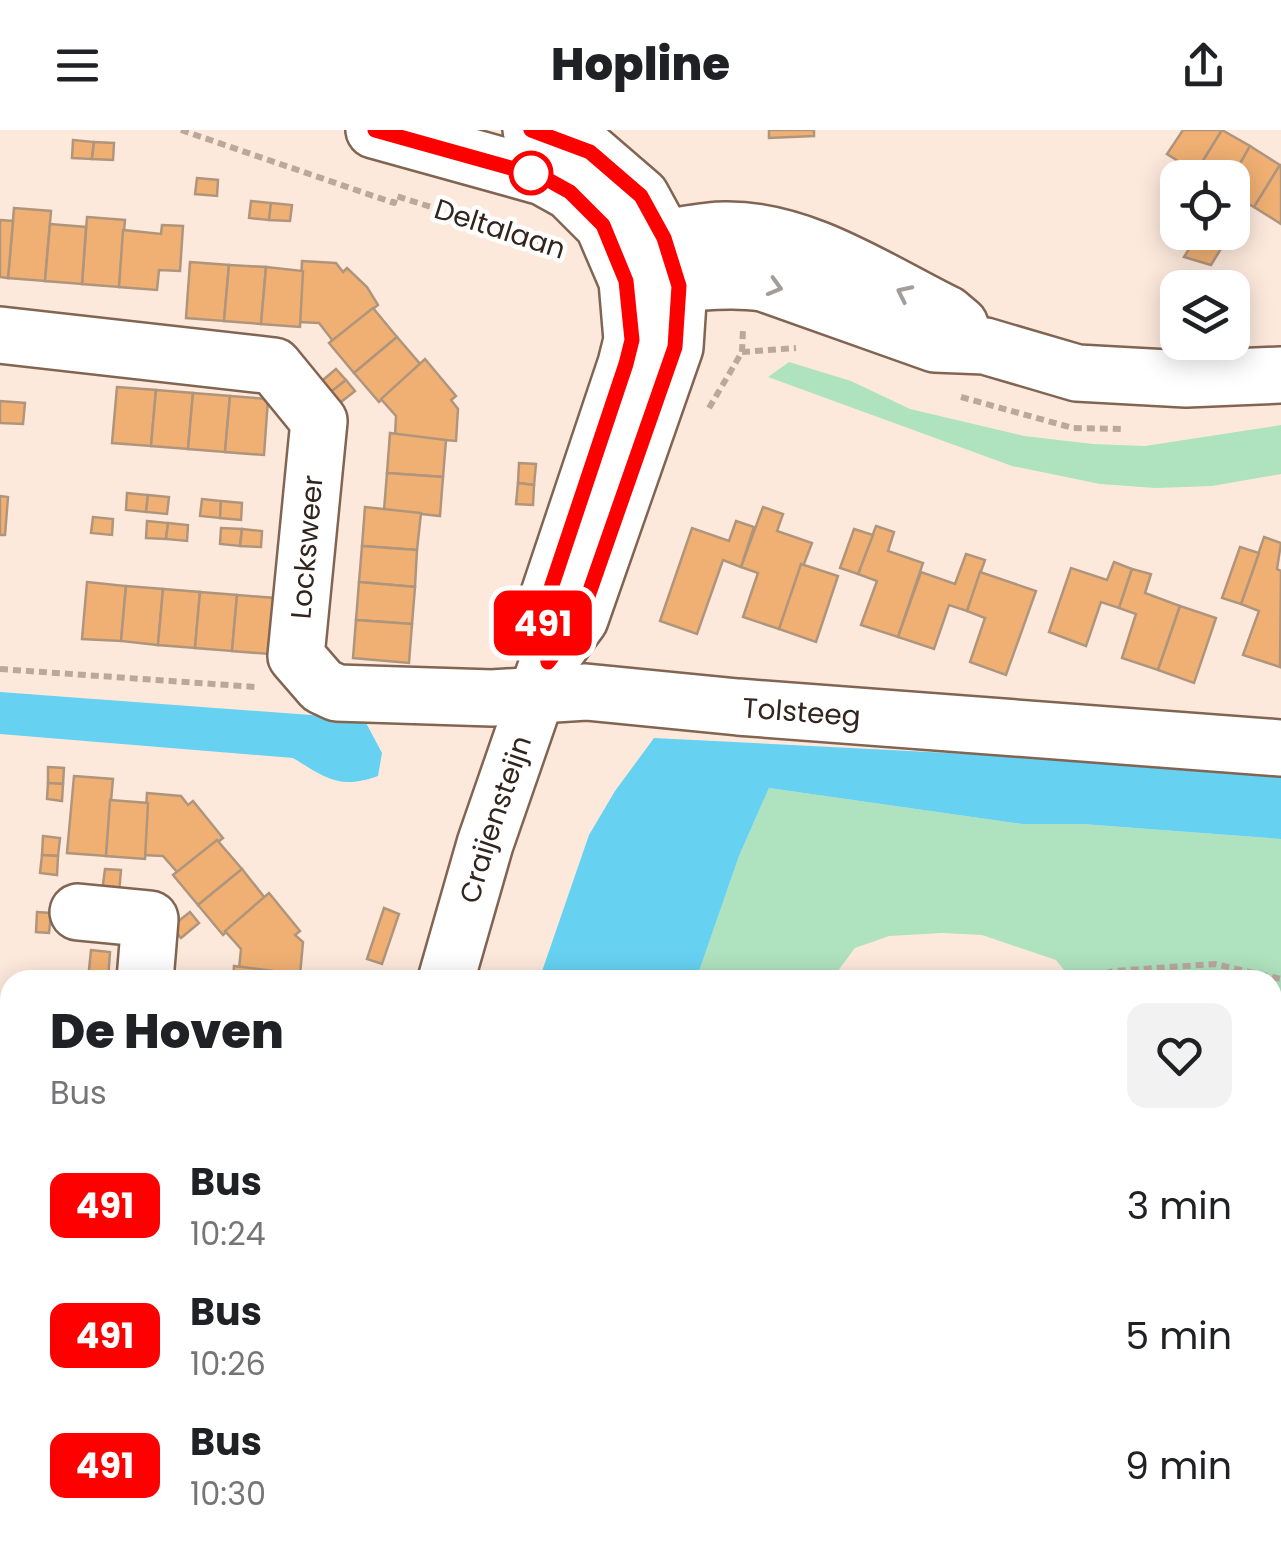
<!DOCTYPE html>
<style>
body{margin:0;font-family:Poppins,sans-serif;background:#f2f2f2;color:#202124;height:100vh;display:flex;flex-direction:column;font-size:38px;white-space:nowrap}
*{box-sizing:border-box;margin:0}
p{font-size:32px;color:#757577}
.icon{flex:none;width:55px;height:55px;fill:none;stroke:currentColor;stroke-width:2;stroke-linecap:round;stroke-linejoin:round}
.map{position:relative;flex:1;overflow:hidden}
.sheet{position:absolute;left:0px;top:840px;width:1282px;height:582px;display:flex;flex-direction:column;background:#fff;border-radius:30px 30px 0 0;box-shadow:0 5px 25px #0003}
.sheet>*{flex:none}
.badge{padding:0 20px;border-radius:15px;font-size:35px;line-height:65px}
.fabs{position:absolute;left:1160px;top:30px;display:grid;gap:20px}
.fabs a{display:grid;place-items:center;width:90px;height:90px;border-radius:20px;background:#fff;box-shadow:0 5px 25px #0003;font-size:50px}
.map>.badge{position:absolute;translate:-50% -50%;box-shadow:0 0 0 5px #fff}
.round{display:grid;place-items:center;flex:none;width:105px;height:105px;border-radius:20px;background:#f2f2f2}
.overview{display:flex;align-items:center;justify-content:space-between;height:170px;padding:0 50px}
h1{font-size:48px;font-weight:800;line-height:75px}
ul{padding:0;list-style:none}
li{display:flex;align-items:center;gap:30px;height:130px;padding:0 50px}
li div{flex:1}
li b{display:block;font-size:38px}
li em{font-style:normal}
li .badge{min-width:110px;font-weight:700;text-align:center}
header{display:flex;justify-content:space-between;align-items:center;height:130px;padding:0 50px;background:#fff;font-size:45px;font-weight:800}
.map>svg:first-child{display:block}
.green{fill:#afe2bf}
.water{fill:#67d1f1}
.building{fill:#f0b073;stroke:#b0957d;stroke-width:2.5}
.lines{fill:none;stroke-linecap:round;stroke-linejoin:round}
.minor-casing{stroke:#816552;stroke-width:60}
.path{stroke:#baa89d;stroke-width:6;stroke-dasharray:8 5;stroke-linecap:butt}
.minor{stroke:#fff;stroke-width:55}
.oneway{stroke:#a29d99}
.line-casing{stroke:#fff;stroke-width:22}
.line{stroke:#f00;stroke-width:15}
.stop-dot{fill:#fff;stroke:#f00;stroke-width:5}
.labels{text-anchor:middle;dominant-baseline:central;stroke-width:9;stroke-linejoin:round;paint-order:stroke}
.street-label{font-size:28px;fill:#31251d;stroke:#fff}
</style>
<header><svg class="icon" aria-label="menu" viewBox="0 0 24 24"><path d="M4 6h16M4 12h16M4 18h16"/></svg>Hopline<svg class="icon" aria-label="share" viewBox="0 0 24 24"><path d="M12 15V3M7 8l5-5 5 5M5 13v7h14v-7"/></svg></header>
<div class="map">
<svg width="1281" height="1422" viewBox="0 0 1281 1422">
<rect width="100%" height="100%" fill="#fde9dc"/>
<g class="green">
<path d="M789 232 851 251 910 279 1024 306 1093 314 1145 316 1281 295V344L1212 356 1156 358 1100 354 1012 336 768 247Z"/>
<path d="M769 658 1022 694H1082L1281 709V1192L1273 1195 1272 850H1072L1056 830 982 805 942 803 889 806 855 818 831 850H696L739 726Z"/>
<path d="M823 1412 829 1422H515L511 1413Z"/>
</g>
<g class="water">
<path d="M0 562 364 589 382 623 378 646C339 660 326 648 293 628L0 604Z"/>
<path d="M654 608 1281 640V709L1082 694H1022L769 658 739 726 696 850H539L589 705 615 661Z"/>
<path d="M362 1413H511L515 1422H364Z"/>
</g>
<g class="building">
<path d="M769 0H814V6L769 8Z"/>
<path d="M1183 0H1222L1196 42 1167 24Z"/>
<path d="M1222 0 1250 16 1232 48H1206L1196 42Z"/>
<path d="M73 10 94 12 92 29 72 28Z"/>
<path d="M94 12 114 13 113 30 92 29Z"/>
<path d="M1250 16 1280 35 1254 77 1232 64V48Z"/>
<path d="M1280 35H1281V94L1254 77Z"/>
<path d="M197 48 218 50 217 66 195 64Z"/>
<path d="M251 71 271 73 269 90 249 88Z"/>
<path d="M271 73 292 75 290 91 269 90Z"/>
<path d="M14 78 51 81 45 151 8 148Z"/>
<path d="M87 87 125 90 119 157 82 154Z"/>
<path d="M0 90 13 91 8 148 0 147Z"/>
<path d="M50 94 86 97 82 154 45 151Z"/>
<path d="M162 95 183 96 180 141 159 140 157 160 119 157 123 100 161 104Z"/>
<path d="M1199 103 1222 117 1211 135 1184 127Z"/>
<path d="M302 131 336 133 343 142 347 138 367 157 378 175 333 211 319 193 299 192Z"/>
<path d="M190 132 229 135 224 191 186 188Z"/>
<path d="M229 135 266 137 261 194 224 191Z"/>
<path d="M266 137 303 141 300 197 261 194Z"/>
<path d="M373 178 397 207 354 243 329 213Z"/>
<path d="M397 207 421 235 379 272 354 243Z"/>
<path d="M425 229 456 266 451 270 458 279 456 311 395 306 396 286 381 269Z"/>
<path d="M336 239 346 250 327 265 318 254Z"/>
<path d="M346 250 355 261 336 276 327 265Z"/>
<path d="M117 257 156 260 151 316 112 313Z"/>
<path d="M156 260 193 263 188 319 151 316Z"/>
<path d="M193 263 230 266 225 322 188 319Z"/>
<path d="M230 266 268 269 264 325 225 322Z"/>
<path d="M0 271 25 273 23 294 0 293Z"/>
<path d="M390 303 446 310 443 347 387 343Z"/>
<path d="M519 333 536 334 534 355 518 353Z"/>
<path d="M387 343 443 347 440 386 384 380Z"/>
<path d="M518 353 534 355 533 375 516 374Z"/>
<path d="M127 363 148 365 146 382 126 380Z"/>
<path d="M148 365 169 367 167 384 146 382Z"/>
<path d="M0 366 8 367 5 405H0Z"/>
<path d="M202 369 221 371 220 388 200 386Z"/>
<path d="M221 371 242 373 241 390 220 388Z"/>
<path d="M365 377 421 383 417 420 362 416Z"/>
<path d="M763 377 783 384 777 401 812 413 779 499 743 487 758 443 741 437Z"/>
<path d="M93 387 113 389 112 405 91 403Z"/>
<path d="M147 391 168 393 166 409 146 408Z"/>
<path d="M736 391 754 397 741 437 723 430 697 504 660 491 692 398 729 411Z"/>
<path d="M168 393 188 395 187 411 166 409Z"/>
<path d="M876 396 894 402 888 421 923 433 898 507 861 495 877 451 858 444Z"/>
<path d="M221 398 242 399 240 416 220 414Z"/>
<path d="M242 399 262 401 261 417 240 416Z"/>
<path d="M854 399 873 405 858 444 840 438Z"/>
<path d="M1264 407 1281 413 1277 439 1281 441 1280 537 1243 525 1259 481 1241 474Z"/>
<path d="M362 416 417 420 415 457 359 452Z"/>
<path d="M1240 417 1259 423 1241 474 1222 468Z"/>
<path d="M966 424 985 430 967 481 949 475 934 519 898 507 921 442 955 454Z"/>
<path d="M1114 432 1132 439 1119 478 1101 472 1086 516 1049 502 1071 438 1107 450Z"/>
<path d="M801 434 838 446 816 512 779 499Z"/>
<path d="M1132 439 1151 444 1145 463 1180 476 1158 540 1122 528 1136 484 1119 478Z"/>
<path d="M980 442 1036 461 1006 545 970 532 985 488 967 481Z"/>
<path d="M87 452 126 456 121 511 82 509Z"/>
<path d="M359 452 415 457 412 494 356 490Z"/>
<path d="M126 456 163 459 158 515 121 511Z"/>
<path d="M163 459 200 462 195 518 158 515Z"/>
<path d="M200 462 237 465 232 521 195 518Z"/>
<path d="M237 465 275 468 270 524 232 521Z"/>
<path d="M1180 476 1216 488 1194 553 1158 540Z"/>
<path d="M356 490 412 494 409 533 353 528Z"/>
<path d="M48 637 64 638 63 654 48 653Z"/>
<path d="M74 646 113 649 106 726 67 723Z"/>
<path d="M48 653 63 654 62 671 47 669Z"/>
<path d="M147 663 181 666 188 675 193 671 223 708 178 743 163 726 143 725Z"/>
<path d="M110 670 148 673 145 729 106 726Z"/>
<path d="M43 706 60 708 58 726 42 725Z"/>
<path d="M217 710 242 739 198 775 173 745Z"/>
<path d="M42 725 58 726 57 745 40 743Z"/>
<path d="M105 739 121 740 119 763 102 762Z"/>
<path d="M242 739 265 768 223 805 198 775Z"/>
<path d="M269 763 300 801 295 805 303 812 300 845 239 839 241 819 225 801Z"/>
<path d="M384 778 399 784 382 834 367 829Z"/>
<path d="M37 782 51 783 49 803 36 802Z"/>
<path d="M190 782 199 793 181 808 171 797Z"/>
<path d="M91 820 110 822 108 850H88Z"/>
<path d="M234 836 290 843V850H233Z"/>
<path d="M0 878 10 879V936L0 935Z"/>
<path d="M1272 1088 1281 1123V1185L1272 1187Z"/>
<path d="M1280 1366 1281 1422H1258L1255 1412H1272V1367Z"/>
<path d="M23 1412H89L88 1422H12Z"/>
<path d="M901 1412H962L964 1422H904Z"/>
<path d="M1163 1412H1255L1258 1422H1165Z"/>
</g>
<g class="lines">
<g class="minor-casing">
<g id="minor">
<path d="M374 0 543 47 570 62 603 95 627 151 632 210 626 234 542 485 546 520"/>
<path d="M640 135 664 108C684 105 705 100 725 100 804 99 878 150 947 184L960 195"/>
<path d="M645 153C685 156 723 147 763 153L935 214 985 216 1077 243 1186 249 1281 245"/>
<path id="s1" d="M0 205 274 236 319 291 296 526 322 556 337 563 492 568 586 562 738 577 1281 618"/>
<path d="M78 782 150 789 145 850"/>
<path id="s2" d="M446 850 485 714 548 532 580 489 675 217 679 156 664 108 641 66 590 22 531 0"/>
<path d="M0 991 10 992"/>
<path d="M0 1247 10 1162"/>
<path d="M1005 1412 1007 1422"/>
<path d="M1143 1412 1145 1422"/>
<path d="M233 1422 242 1412"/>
</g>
</g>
<g class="path">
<path d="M181 0 394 73 396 66 549 114"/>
<path d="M742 222 796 218"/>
<path d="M961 267 1073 298 1124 299"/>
<path d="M709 278 742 222 743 199"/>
<path d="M0 539 256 557"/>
<path d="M1080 850 1113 841 1215 834 1281 849"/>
<path d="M298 1422 302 1412"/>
</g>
<use href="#minor" class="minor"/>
</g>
<defs><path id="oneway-chevron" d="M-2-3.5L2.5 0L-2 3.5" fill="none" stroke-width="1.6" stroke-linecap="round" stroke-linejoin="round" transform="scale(2.5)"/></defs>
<g class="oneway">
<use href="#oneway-chevron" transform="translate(775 157) rotate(16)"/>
<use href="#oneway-chevron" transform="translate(904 163) rotate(-154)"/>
</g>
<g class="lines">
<g class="line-casing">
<path id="line" d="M375 0 543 47 570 62 603 95 626 151 632 210 626 234 542 485 548 532 580 489 667 240 675 217 679 156 664 108 641 66 590 22 531 0"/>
</g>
<use href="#line" class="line"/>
</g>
<circle class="stop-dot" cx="531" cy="43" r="20"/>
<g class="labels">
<g class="street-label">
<text transform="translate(500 99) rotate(18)">Deltalaan</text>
<text transform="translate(307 417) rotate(-85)">Locksweer</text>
<text stroke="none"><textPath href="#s1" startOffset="1105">Tolsteeg</textPath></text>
<text stroke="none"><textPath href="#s2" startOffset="168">Craijensteijn</textPath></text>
</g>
</g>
</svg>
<div class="fabs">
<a><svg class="icon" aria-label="locate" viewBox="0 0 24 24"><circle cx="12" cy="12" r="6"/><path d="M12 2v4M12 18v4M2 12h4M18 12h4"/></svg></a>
<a><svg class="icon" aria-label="layers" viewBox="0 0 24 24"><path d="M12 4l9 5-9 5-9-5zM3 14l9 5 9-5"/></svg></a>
</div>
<b class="badge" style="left:543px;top:493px;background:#f00;color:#fff">491</b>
<section class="sheet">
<div class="overview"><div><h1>De Hoven</h1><p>Bus</p></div><a class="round"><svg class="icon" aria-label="heart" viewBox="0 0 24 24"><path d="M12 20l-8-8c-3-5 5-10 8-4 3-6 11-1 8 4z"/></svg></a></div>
<ul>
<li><span class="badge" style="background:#f00;color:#fff">491</span><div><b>Bus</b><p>10:24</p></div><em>3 min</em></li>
<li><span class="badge" style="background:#f00;color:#fff">491</span><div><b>Bus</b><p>10:26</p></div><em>5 min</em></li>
<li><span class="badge" style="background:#f00;color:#fff">491</span><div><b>Bus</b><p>10:30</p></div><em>9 min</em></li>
</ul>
</section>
</div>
